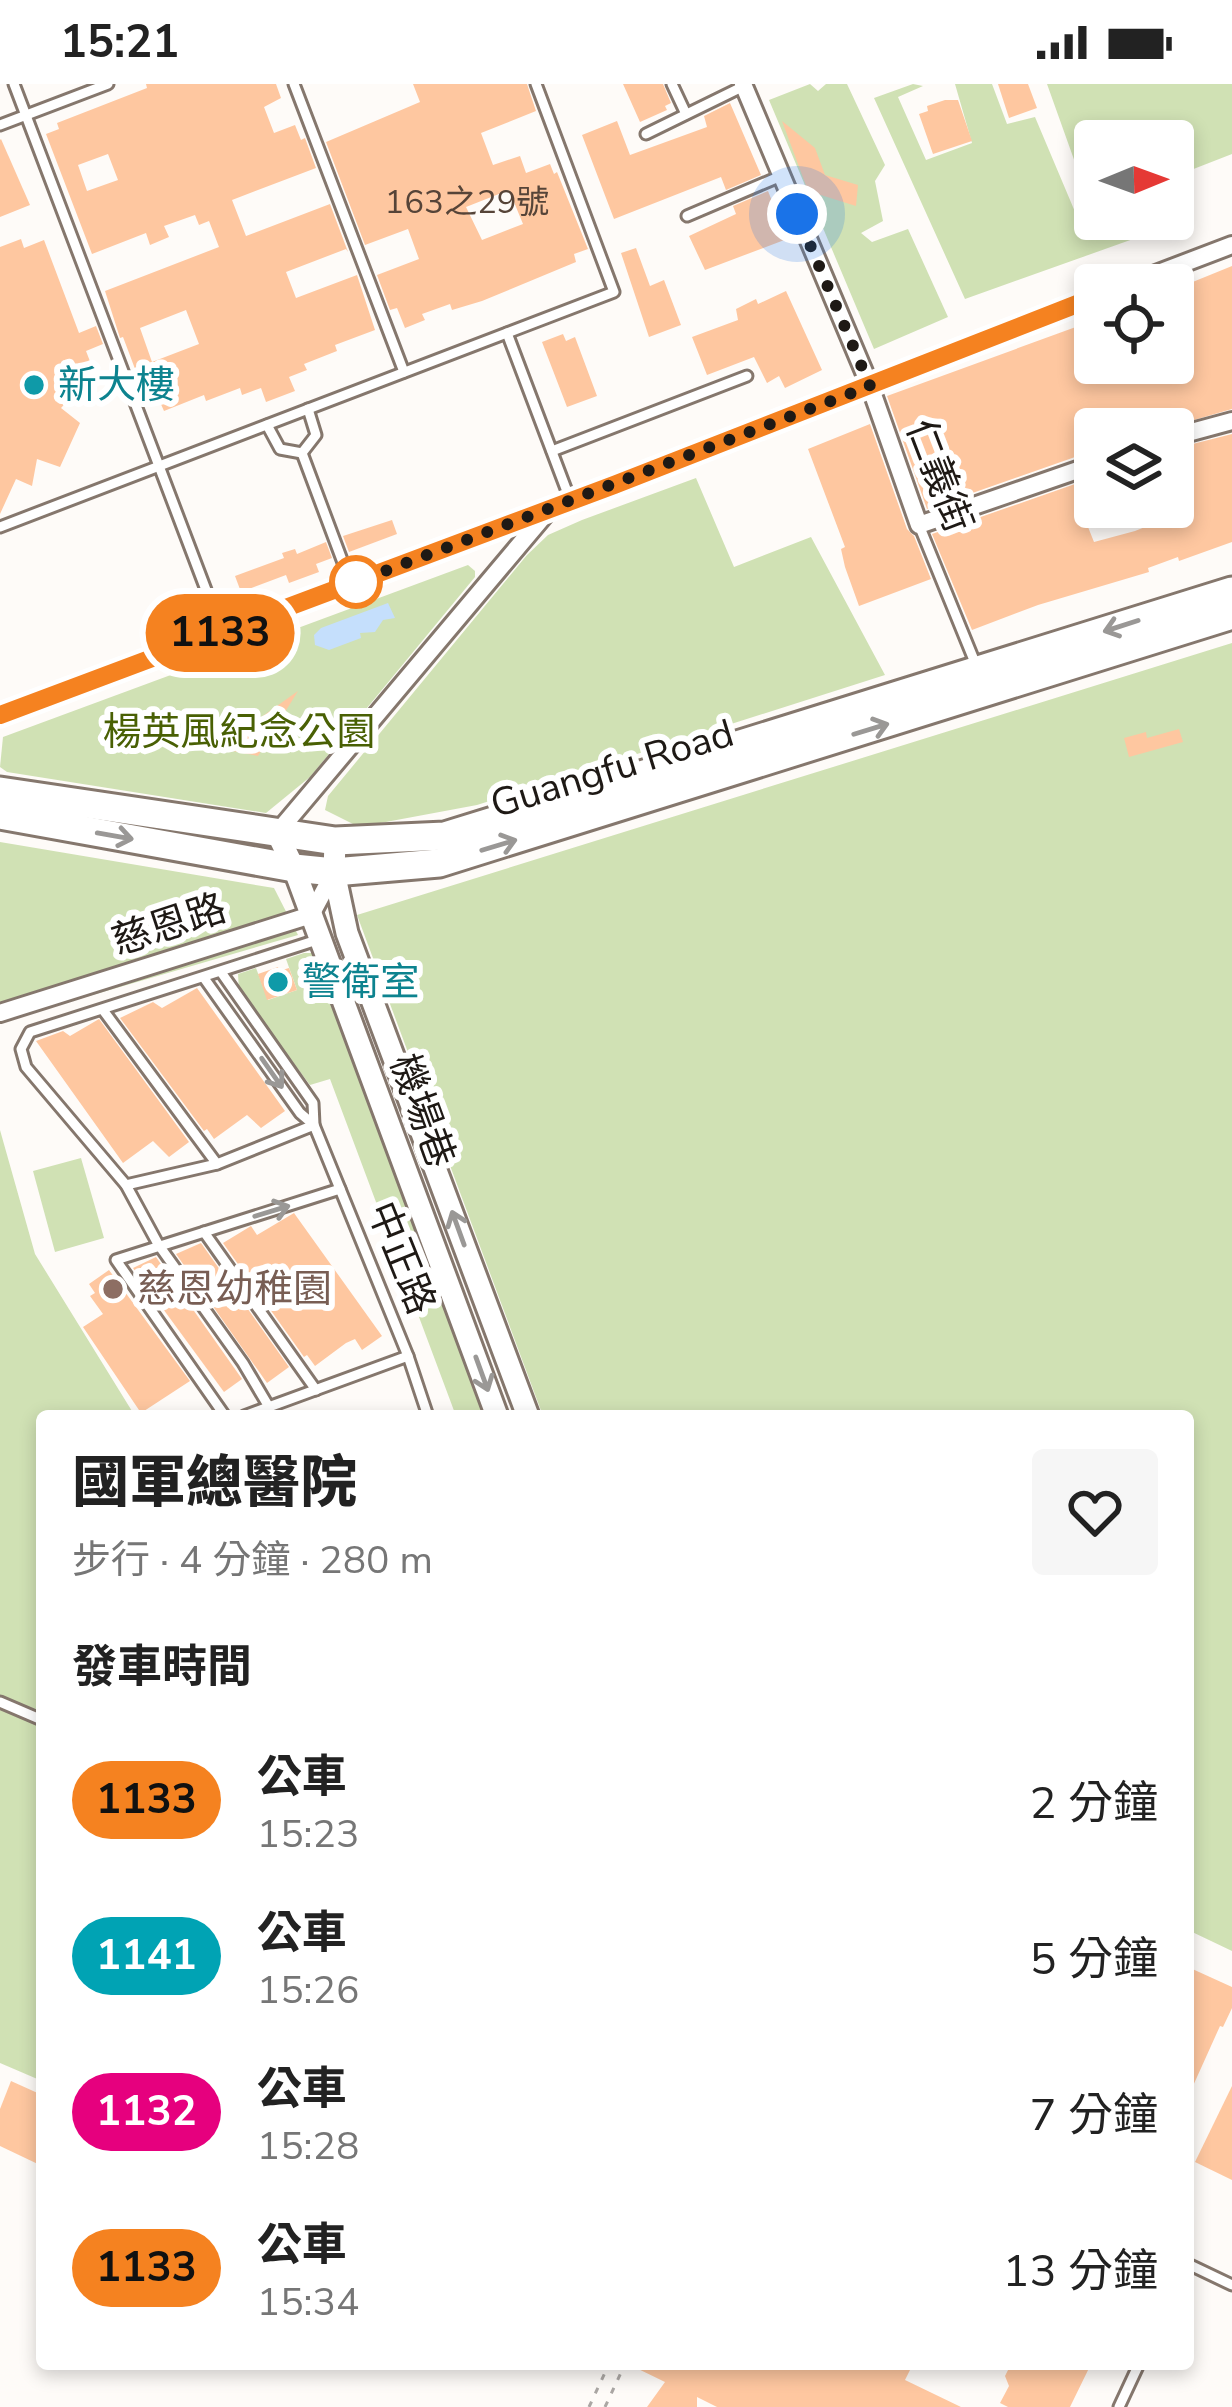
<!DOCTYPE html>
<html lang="zh-TW">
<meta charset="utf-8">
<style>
body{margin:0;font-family:"Nunito Sans","Noto Sans TC",sans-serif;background:#f6f6f6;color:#222;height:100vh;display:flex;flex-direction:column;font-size:45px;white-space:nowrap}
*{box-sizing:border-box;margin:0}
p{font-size:39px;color:#767676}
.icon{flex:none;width:66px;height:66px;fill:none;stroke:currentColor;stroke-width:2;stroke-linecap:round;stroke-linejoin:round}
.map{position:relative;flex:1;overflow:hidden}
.sheet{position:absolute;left:36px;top:1326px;width:1158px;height:960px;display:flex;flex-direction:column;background:#fff;border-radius:12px;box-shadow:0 6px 18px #0003}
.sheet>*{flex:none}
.badge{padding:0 24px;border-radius:39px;font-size:42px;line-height:78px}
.needle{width:78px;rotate:89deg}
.controls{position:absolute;left:1074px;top:36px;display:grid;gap:24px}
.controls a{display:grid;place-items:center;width:120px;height:120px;border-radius:12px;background:#fff;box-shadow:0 6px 18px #0003;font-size:60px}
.you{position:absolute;width:60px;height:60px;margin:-30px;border:9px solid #fff;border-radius:50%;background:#1a73e8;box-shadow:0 0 0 18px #1a73e833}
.map>.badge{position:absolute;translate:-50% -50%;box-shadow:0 0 0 6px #fff}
h2{padding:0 36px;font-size:45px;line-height:108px}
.round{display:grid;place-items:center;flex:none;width:126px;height:126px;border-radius:12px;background:#f6f6f6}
.head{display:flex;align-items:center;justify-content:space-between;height:204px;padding:0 36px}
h1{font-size:57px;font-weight:800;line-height:90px}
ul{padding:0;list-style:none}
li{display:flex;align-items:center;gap:36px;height:156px;padding:0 36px}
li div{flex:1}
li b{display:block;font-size:45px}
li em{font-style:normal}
li .badge{min-width:132px;font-weight:700;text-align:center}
.status{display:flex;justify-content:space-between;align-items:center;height:84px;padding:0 60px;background:#fff;direction:ltr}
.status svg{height:33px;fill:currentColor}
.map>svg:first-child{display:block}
.green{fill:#d0e1b4}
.water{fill:#c5dffc}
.building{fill:#fec7a0;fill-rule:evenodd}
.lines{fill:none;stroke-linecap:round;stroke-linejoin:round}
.service-casing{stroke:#85776d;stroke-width:15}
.minor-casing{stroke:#85776d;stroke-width:22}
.tertiary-casing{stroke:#85776d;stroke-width:27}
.primary-casing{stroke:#85776d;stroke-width:33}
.path{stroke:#aba7a4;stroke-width:3;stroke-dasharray:6 9;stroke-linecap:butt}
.service{stroke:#fff;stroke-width:9}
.minor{stroke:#fff;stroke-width:16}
.tertiary{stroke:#fff;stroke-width:21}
.primary{stroke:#fff;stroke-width:27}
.oneway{stroke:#9a9896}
.line-casing{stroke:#fff;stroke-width:27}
.line{stroke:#f58220;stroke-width:18}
.walk{stroke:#1e1915;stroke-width:12;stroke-dasharray:0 21.6}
.culture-dot{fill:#0f9aa8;stroke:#fff;stroke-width:4.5}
.stop-dot{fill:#fff;stroke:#f58220;stroke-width:6}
.education-dot{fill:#8d6e63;stroke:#fff;stroke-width:4.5}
.labels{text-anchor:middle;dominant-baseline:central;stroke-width:12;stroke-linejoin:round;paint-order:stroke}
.number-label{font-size:33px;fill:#564438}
.culture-label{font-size:39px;fill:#0d838f;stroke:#fff;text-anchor:start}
.street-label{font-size:39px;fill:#1e1915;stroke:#fff}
.park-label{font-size:39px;fill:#496004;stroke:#fff}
.education-label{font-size:39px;fill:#785e54;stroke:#fff;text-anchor:start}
</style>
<div class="status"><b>15:21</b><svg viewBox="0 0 49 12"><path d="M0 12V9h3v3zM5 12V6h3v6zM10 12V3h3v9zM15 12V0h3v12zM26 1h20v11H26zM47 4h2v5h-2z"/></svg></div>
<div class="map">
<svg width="1232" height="2323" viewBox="0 0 1232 2323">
<rect width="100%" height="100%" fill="#fefbf8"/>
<g class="green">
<path d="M810 0 818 7 826 0H847L885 81 875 97 883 137 861 149 872 158 908 145 948 233 874 265 769 16Z"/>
<path d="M913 0 923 2 898 13 926 76 972 59 955 0H992L1007 40 1035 33 1081 142 1102 135H1173L1175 109 1189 120 1178 139 965 215 874 14Z"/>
<path d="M1047 0H1232V70L1173 93V57H1095V125L1092 126Z"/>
<path d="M696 394 734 483 811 453 885 591 477 721 359 743 325 726 328 712 527 471 548 451 582 436Z"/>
<path d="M468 481 475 487V493L310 693 266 729 7 688 0 683 3 653Z"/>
<path d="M1232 559V1867L1188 1846V1332H543L357 831Z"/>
<path d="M0 758 274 804 298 851 0 938Z"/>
<path d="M304 869H314L486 1332H456L330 995 310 1001 239 907 238 890 256 884 268 916 297 906 286 875Z"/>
<path d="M0 1046 35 1170 135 1332H42V1997L0 1979Z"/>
<path d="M81 1074 104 1154 55 1168 33 1087Z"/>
</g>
<path class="water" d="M388 519 395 534 383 536 375 548 360 549 361 554 329 566 315 561 314 551 321 544Z"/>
<g class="building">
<path d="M146 0H276L281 14 264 23 274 49 295 41 301 56 305 54 316 84 232 116 246 152 330 120 348 168 346 165 286 188 296 214 357 191 375 246 335 261 337 267 304 280 307 286 289 293 295 307 266 318 261 304 242 311 240 304 206 317 204 311 164 327 160 318 149 322 123 253 120 254 105 207 219 163 209 137 199 141 195 131 164 142 169 153 150 161 146 149 92 170 46 50 59 45 57 39 147 4ZM108 70 118 96 87 107 78 81ZM186 226 199 260 152 278 140 244Z"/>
<path d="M413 0H527L536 27 481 49 493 81 520 72 526 89 550 80 554 90 557 88 588 165 574 170 576 178 482 217 452 226 450 220 422 230 425 236 405 244 397 224 390 226 377 191 419 175 408 145 365 161 326 58 420 18ZM509 106 523 140 482 156 466 123Z"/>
<path d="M623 0H663L671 19 665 22 667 26 640 38Z"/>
<path d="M998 0H1028L1037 24 1009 34Z"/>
<path d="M945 16H958L972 57 933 70 919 30 928 27 927 22Z"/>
<path d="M730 19 761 91 726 106 721 93 614 135 582 51 617 37 630 71 707 43 704 32Z"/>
<path d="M782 37 815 64 825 91 858 101 856 122 808 107Z"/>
<path d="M1 55 30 121 0 133V56Z"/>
<path d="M768 107 787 155 705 186 689 152 736 130 733 122Z"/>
<path d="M21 155 24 164 44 156 79 249 96 242 103 260 86 267 91 280 64 290 72 312 61 324 80 339 60 383 37 375 32 402 16 395 0 430V163Z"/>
<path d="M636 164 650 202 664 196 681 241 649 253 621 169Z"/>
<path d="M1232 182V325L1163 345H1095V366L927 425 887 312 1095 236V279H1173V206Z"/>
<path d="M786 207 822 286 785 304 779 292 767 299 754 273 707 291 692 253 738 236 736 225 756 215 758 220Z"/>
<path d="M563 250 566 257 575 253 597 312 567 323 542 258Z"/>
<path d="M870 340 907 445 914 452 931 495 859 522 845 483 841 465 845 463 808 365Z"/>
<path d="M1232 350V458L1179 477 1178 473 1148 484 1149 488 1038 521 972 546 932 450 1095 393V429L1084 433 1094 458 1135 447 1190 425 1182 400 1173 402V365Z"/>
<path d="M392 436 397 450 349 468 343 452Z"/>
<path d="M326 458 332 474 316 480 319 488 289 499 286 491 241 508 235 492 284 474 282 469 295 465 297 470Z"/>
<path d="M298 607 258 672 233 667 237 655 253 639Z"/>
<path d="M1179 645 1183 658 1129 673 1124 654 1146 648 1147 654Z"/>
<path d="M278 883 279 887 289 884 297 906 267 916 258 890Z"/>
<path d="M197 904 285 1027 261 1044 247 1031 214 1055 207 1045 204 1047 120 934 153 918 162 924Z"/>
<path d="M99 935 189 1058 169 1073 153 1057 123 1079 36 957 63 947 70 952Z"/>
<path d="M294 1129 382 1252 362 1266 355 1255 346 1259 315 1282 307 1271 304 1273 223 1159 251 1142 257 1151Z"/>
<path d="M201 1159 289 1283 267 1299 176 1170Z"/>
<path d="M156 1173 242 1295 224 1308 133 1184Z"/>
<path d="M109 1186 190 1297 141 1329 83 1243 103 1230 90 1212 95 1209 89 1200Z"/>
<path d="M1188 1883 1232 1903V1924L1223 1943 1220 1942 1188 2013Z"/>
<path d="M11 1997 42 2011V2082L0 2062V2025Z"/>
<path d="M1232 2002V2096L1195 2078Z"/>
<path d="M628 2280H913L905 2296 961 2323H717L697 2313V2323H647L665 2298Z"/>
<path d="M1011 2280H1091L1070 2323H1008L1000 2319 1009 2302 1005 2292Z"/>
</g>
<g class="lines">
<g class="service-casing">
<g id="service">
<path d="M14 0 222 548"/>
<path d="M294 0 404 288"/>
<path d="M672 0 686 30"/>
<path d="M0 41 108 0"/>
<path d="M646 50 744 2"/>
<path d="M687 132 781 92"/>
<path d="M507 249 571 418"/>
<path d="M267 341 280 365 302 369 316 351 308 325"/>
<path d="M552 367 747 292"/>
<path d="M302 369 351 500"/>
<path d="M919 441 976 581"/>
<path d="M0 443 614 208 536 0"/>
<path d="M204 894 300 1029 314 1041 313 1019 221 888"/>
<path d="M103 926 217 1080"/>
<path d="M126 1101 217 1080 314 1041 408 1272 428 1332"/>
<path d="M204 1148 316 1306"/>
<path d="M269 1323 243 1279 158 1160 126 1101 26 983 21 965 30 948 320 855"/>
<path d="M225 1332 116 1176 340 1105"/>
<path d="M244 1332 408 1272"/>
<path d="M0 1618 42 1636"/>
<path d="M1188 2180 1232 2201"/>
<path d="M1119 2323 1139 2280"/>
</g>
</g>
<g class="minor-casing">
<g id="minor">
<path d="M743 0 870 302 919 441 1095 380"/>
<path d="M1127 201 1232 161"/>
<path d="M1173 353 1232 337"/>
<path d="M0 631 571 418 1095 213"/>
<path d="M277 749 548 427"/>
<path d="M0 929 311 831 334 788"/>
</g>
</g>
<g class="tertiary-casing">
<g id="tertiary">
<path d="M277 749 294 784 497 1332"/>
<path d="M335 757 334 788 347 849 528 1332"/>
</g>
</g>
<g class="primary-casing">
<g id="primary">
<path d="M0 707 335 757 445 752 1232 507"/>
<path d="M0 731 294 784 334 788 439 779 1232 531"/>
</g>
</g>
<g class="path">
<path d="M589 2323 609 2280"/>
<path d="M605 2323 625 2280"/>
</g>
<use href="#service" class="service"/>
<use href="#minor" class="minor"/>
<use href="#tertiary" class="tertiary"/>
<use href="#primary" class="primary"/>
</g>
<defs><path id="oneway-shaft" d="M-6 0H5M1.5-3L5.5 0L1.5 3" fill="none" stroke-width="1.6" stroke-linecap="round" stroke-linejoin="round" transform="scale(3)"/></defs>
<g class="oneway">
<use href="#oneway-shaft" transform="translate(1121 542) rotate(162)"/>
<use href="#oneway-shaft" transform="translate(871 645) rotate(-17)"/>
<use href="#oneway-shaft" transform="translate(115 752) rotate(10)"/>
<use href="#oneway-shaft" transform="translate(499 761) rotate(-17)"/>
<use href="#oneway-shaft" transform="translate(272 989) rotate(55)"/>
<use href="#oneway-shaft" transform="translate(272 1127) rotate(-17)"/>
<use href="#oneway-shaft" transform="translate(458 1144) rotate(-110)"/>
<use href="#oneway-shaft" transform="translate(482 1290) rotate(70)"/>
</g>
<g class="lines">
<g class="line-casing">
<path id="line" d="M0 631 614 401 1095 213"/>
</g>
<use href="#line" class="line"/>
<path class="walk" d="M356 498 351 500 870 302 797 130"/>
</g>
<g class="culture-dot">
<circle cx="34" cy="301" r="12"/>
<circle cx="278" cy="898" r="12"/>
</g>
<circle class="stop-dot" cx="356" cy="498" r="24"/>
<circle class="education-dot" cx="113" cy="1205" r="12"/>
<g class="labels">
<g class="number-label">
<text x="467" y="118">163之29號</text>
</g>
<g class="culture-label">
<text x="58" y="301">新大樓</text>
<text x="302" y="898">警衛室</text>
</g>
<g class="street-label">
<text transform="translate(939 392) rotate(69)">仁義街</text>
<text transform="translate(612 685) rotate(-17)">Guangfu Road</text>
<text transform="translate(169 841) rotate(-18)">慈恩路</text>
<text transform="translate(422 1027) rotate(70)">機場巷</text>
<text transform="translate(401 1174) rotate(68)">中正路</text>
</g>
<g class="park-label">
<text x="239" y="648">楊英風紀念公園</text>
</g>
<g class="education-label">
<text x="137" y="1205">慈恩幼稚園</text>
</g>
</g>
</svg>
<div class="controls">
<a><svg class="needle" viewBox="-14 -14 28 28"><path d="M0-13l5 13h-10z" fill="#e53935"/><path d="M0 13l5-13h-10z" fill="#767676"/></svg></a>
<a><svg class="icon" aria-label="locate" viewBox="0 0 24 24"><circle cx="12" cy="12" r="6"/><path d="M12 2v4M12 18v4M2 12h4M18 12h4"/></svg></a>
<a><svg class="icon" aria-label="layers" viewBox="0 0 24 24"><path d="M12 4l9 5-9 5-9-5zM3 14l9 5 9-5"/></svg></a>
</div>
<div class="you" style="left:797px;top:130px"></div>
<b class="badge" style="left:220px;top:549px;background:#f58220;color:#111">1133</b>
<section class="sheet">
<div class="head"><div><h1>國軍總醫院</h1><p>步行 · 4 分鐘 · 280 m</p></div><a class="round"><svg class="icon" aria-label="heart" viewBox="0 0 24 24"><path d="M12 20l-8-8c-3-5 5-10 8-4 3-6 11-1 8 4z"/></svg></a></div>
<h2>發車時間</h2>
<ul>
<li><span class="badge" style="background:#f58220;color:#111">1133</span><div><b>公車</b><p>15:23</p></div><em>2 分鐘</em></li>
<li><span class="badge" style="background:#00a3b4;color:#fff">1141</span><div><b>公車</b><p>15:26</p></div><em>5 分鐘</em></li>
<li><span class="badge" style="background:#e6007e;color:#fff">1132</span><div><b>公車</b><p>15:28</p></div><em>7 分鐘</em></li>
<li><span class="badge" style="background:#f58220;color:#111">1133</span><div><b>公車</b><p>15:34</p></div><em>13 分鐘</em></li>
</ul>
</section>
</div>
